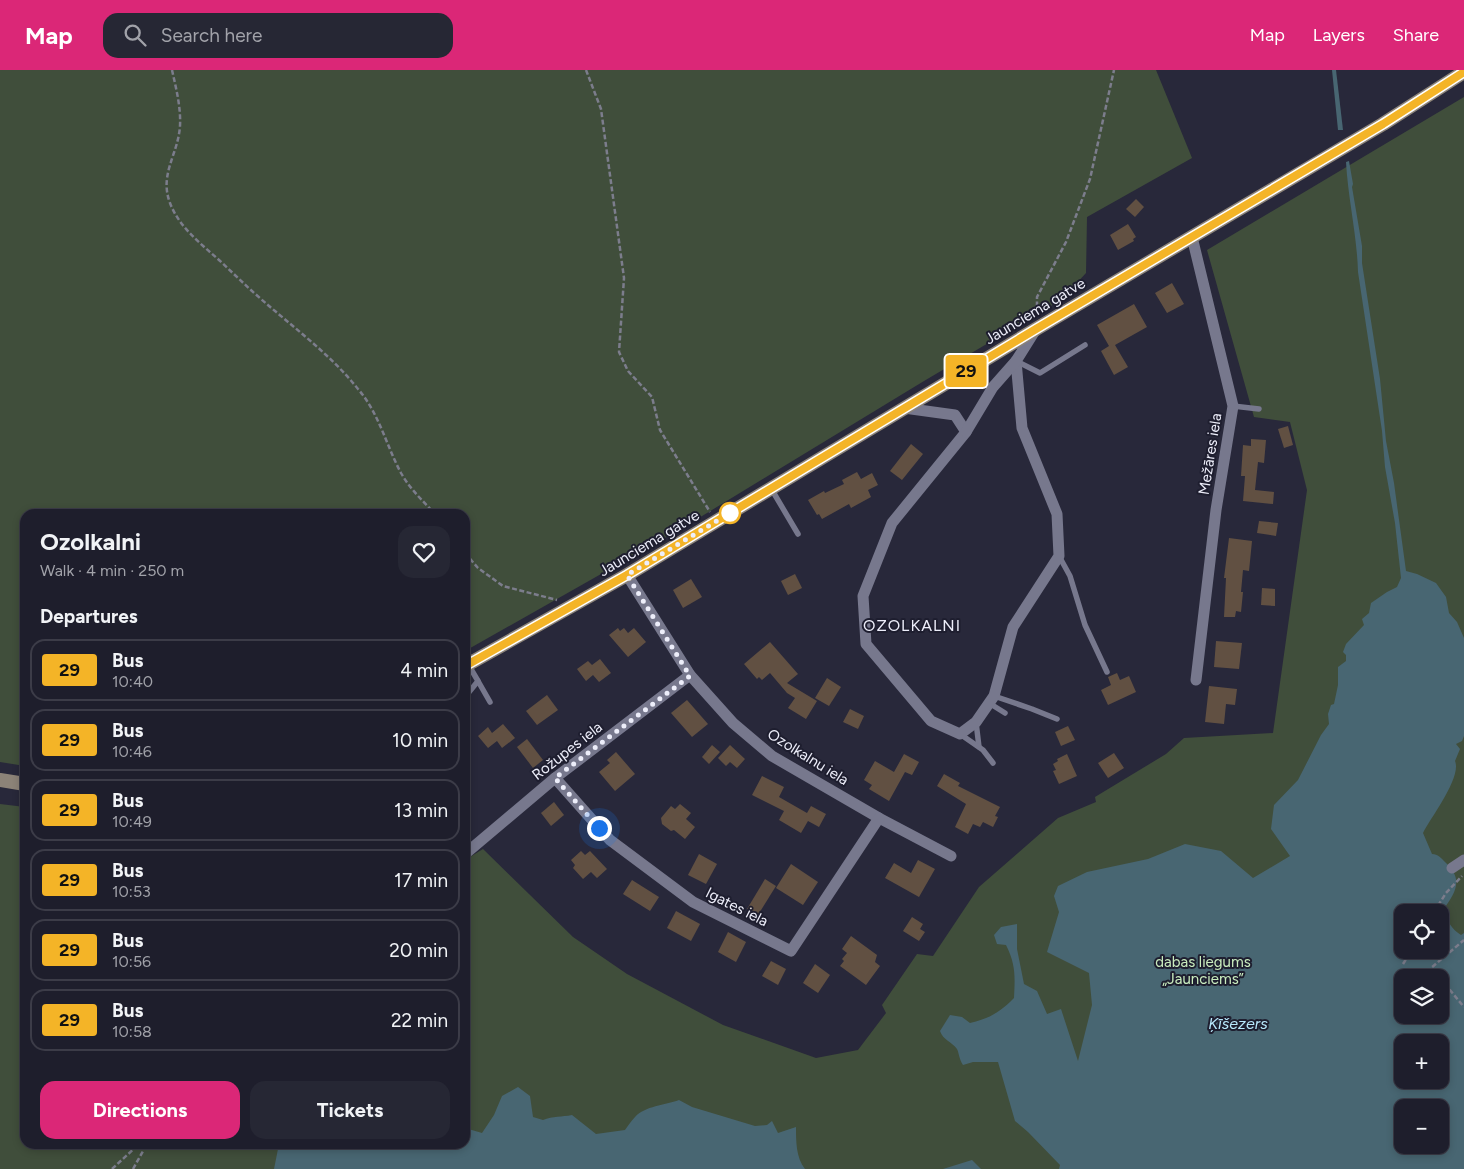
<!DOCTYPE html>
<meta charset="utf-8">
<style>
body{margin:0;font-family:Figtree,sans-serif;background:#262734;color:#f1f3f6;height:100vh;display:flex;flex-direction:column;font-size:19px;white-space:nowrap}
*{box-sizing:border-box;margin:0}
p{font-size:16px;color:#a1a2a9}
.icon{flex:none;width:28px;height:28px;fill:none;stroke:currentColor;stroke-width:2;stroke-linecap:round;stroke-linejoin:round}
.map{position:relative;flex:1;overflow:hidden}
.drawer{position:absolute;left:20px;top:439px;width:450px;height:640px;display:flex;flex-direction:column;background:#1e1e2c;border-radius:15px;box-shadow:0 2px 8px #0003,0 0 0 1px #3c3c48}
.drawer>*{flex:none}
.badge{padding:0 10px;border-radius:4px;font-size:18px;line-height:32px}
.fabs{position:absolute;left:1394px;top:834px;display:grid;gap:10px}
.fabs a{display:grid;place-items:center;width:55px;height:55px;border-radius:10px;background:#1e1e2c;box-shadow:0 2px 8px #0003,0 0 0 1px #3c3c48;font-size:25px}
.you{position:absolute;width:25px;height:25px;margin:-12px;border:4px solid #fff;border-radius:50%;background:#1a73e8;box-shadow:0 0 0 8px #1a73e833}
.map>.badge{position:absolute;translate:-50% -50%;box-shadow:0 0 0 2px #fff}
h2{padding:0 20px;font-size:19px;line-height:45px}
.round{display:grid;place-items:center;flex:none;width:52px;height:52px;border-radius:15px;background:#262734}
.head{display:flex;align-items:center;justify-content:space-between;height:85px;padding:0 20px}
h1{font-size:24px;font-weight:700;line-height:38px}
.primary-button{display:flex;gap:10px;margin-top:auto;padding:10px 20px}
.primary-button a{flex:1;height:58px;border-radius:15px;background:#db2777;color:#fff;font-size:20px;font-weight:700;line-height:58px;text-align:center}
.primary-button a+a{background:#262734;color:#f1f3f6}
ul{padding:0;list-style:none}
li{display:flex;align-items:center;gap:15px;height:62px;margin:0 10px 8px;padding:0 10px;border:2px solid #3c3c48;border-radius:15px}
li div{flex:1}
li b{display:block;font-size:19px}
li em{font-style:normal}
li .badge{min-width:55px;font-weight:700;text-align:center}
header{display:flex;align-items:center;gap:30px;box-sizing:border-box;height:70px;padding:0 25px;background:#db2777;color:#fff}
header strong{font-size:24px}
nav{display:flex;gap:28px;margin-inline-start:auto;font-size:18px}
.search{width:350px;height:45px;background:#262734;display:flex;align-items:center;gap:12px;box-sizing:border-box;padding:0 18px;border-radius:15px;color:#a1a2a9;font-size:19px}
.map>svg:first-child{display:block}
.green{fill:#404e3b;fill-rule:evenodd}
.water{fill:#486672;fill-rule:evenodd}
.building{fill:#615042}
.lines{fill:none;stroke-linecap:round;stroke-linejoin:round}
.path{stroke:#7c7d8c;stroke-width:2.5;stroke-dasharray:5 2.5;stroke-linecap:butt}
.service{stroke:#77788d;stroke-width:5.5}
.minor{stroke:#77788d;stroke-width:11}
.secondary{stroke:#8c8378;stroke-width:14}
.line-casing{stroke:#fff;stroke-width:11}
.line{stroke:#f4b427;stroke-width:8}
.walk{stroke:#edeefa;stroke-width:5;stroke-dasharray:0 9}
.stop-dot{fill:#fff;stroke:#f4b427;stroke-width:2.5}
.labels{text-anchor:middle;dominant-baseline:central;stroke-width:4;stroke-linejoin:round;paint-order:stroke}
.street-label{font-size:15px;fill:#edeefa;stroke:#1e1e2f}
.park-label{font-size:15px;fill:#caedbf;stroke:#1e1e2f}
.neighbourhood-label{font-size:16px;letter-spacing:1px;fill:#edeefa;stroke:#1e1e2f}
.water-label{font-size:16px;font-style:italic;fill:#b7e7fb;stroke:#1e1e2f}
</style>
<header>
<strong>Map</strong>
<div class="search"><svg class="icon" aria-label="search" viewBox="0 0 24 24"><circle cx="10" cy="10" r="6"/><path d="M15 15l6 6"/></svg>Search here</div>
<nav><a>Map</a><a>Layers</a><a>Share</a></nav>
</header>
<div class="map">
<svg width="1464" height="1099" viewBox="0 0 1464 1099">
<rect width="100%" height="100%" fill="#28283a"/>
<g class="green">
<path d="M0 0H1156L1192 88 1087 147 1086 203 1061 230 924 311 684 457 465 581V444H25V696L0 692Z"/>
<path d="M1464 27V1099H0V734L25 737V1074H465V790L483 779 573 867 627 904 723 955 816 988 858 980 886 943 882 935 917 884 933 886 979 817 1058 748 1096 732 1095 727 1166 684 1184 668 1273 663 1307 420 1290 352 1254 347 1207 180ZM1402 842H1440V880H1402ZM1402 908H1440V945H1402ZM1402 972H1440V1010H1402ZM1402 1038H1440V1075H1402Z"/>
</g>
<g class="water">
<path d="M1332 0H1336L1343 60H1338Z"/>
<path d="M1349 91 1353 114 1352 117 1362 176V193L1380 309 1386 371 1394 413 1406 501 1417 504 1436 513 1446 527 1449 543 1457 552 1464 568V666L1462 671 1456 674 1460 679 1455 691C1462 707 1431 747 1423 763L1432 784C1438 784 1441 788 1445 792 1464 809 1456 822 1443 840 1447 850 1451 859 1461 865L1464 863V1099H1059L1060 1095 1028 1062 1015 1051 998 992H973L963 995C959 989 959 983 957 979 952 972 943 970 940 961L950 945 962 947 970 953C990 948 999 943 1014 928 1015 907 1016 895 1006 875L997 874 994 865 1001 857 1017 854V879L1024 914 1037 921 1047 944 1061 939 1078 991 1092 935 1089 903 1047 882 1059 842 1054 826 1058 816 1087 802 1148 789 1185 774 1221 781 1253 808 1290 786 1271 759 1274 735 1298 710 1321 665 1329 654 1328 644 1331 635 1334 634 1338 615V597L1346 591V585L1343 582 1346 574 1364 555 1362 549 1369 543 1371 533 1387 522 1397 517 1401 508 1395 453 1385 397 1382 361 1358 202C1357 165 1348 129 1346 92ZM1402 842H1440V880H1402ZM1402 908H1440V945H1402ZM1402 972H1440V1010H1402ZM1402 1038H1440V1075H1402Z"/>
<path d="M518 1017 530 1026 533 1047 543 1050C553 1046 562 1047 572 1045L596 1064 625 1060C628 1056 631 1051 635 1047 645 1036 665 1035 679 1030L692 1037 755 1056 767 1055 772 1051 778 1063 796 1057C796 1071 796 1088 805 1099H274L279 1074H465V1058L482 1063 494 1045 502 1026Z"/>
<path d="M972 1090 981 1099H943Z"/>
</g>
<g class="building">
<path d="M1136 129 1144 137 1135 147 1126 139Z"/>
<path d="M1128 154 1136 167 1133 169 1134 171 1118 180 1110 165Z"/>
<path d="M1172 213 1184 234 1167 243 1155 223Z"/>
<path d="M1134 234 1147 257 1115 275 1128 297 1114 305 1101 281 1109 276 1097 255Z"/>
<path d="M1288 356 1293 375 1284 378 1278 359Z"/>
<path d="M1251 369 1266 370 1264 393 1258 392 1255 420 1274 422 1273 434 1243 431 1245 406H1241L1243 375 1251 376Z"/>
<path d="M911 374 923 384 902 410 890 401Z"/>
<path d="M857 402 861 409 872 403 878 415 868 420 871 427 851 438 849 434 822 449 819 444 817 445 808 430 824 421 825 423 844 414 842 410Z"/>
<path d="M1259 451 1278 453 1276 466 1257 463Z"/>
<path d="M1229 468 1252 471 1249 501 1243 500 1241 522H1243L1241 542 1236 541 1235 547H1224L1226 508H1224Z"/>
<path d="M795 504 802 518 788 525 781 511Z"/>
<path d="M691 509 702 527 683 538 673 520Z"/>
<path d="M1262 518 1275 519V536L1261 535Z"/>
<path d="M618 558 620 561 624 558 628 563 634 558 646 572 628 587 609 565Z"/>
<path d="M1216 571 1242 573 1239 599 1214 597Z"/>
<path d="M770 572 798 604 787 613 817 631 806 649 788 638 795 628 787 623 770 603 762 610 759 607 757 609 744 594Z"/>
<path d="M600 589 611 603 599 612 593 605 586 611 577 599 588 591 592 595Z"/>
<path d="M1117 603 1120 610 1129 606 1136 622 1108 635 1101 620 1111 615 1108 607Z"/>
<path d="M827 608 841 617 829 636 815 628Z"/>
<path d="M1209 616 1237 619 1235 635 1226 634 1224 654 1205 652Z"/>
<path d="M547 625 558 640 537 655 526 641Z"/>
<path d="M687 630 708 654 692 667 671 643Z"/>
<path d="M850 639 864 646 858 659 843 652Z"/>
<path d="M503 654 515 668 502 678 497 671 488 678 478 666 488 657 492 663Z"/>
<path d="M1068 656 1075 670 1061 676 1055 662Z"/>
<path d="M527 669 543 690 533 698 517 677Z"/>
<path d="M712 675 720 682 709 694 702 687Z"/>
<path d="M730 675 745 689 737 698 730 692 726 696 718 688Z"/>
<path d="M616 682 635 704 615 721 599 702 610 693 607 690Z"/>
<path d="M1114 683 1124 698 1108 708 1098 693Z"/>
<path d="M904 684 919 692 912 705 905 702 889 731 869 719 872 715 864 710 875 691 894 702Z"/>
<path d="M1067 684 1077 706 1059 714 1053 701 1056 700 1053 694 1058 691 1057 689Z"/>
<path d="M944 704 960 713 958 716 1000 737 995 746 998 747 993 757 983 752 980 757 973 754 968 764 955 757 966 734 937 716Z"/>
<path d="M762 706 784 717 779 727 807 743 811 736 826 744 819 757 808 751 801 763 779 750 784 741 752 725Z"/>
<path d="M554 732 564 745 551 756 541 743Z"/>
<path d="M680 734 691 743 686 749 695 757 685 769 674 760 671 761 662 754 661 748 671 736 675 739Z"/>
<path d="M581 781 585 785 590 781 607 799 597 808 591 802 583 809 573 798 575 795 571 790Z"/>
<path d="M699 784 717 794 706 814 688 805Z"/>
<path d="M918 790 935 799 919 827 885 808 894 793 911 803Z"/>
<path d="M791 794 818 812 803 835 776 818Z"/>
<path d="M765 809 776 816 758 845 747 839Z"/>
<path d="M632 810 659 827 650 841 623 824Z"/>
<path d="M676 841 700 854 691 871 667 858Z"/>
<path d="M912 847 923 854 920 859 925 862 919 871 903 861Z"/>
<path d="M728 862 746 872 736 892 718 882Z"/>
<path d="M851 866 877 885 875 892 880 896 866 915 840 896 844 891 842 889 847 883 842 879Z"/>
<path d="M771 891 786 899 778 915 762 906Z"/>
<path d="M815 894 830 905 818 923 803 913Z"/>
</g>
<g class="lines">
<g class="path">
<path d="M172 0C176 18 181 37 180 56 178 85 159 104 170 133 179 157 200 173 219 190 233 203 246 216 261 229 294 258 330 284 358 319 379 343 386 375 401 403 410 419 423 431 435 444"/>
<path d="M586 0 601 39 624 208 619 282 628 301 652 327 660 360 710 442"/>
<path d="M1037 244V227L1066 172 1090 109 1114 0"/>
<path d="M465 483 478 498 503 516 557 530"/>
<path d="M1434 842 1446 823 1462 806"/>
<path d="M1403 894 1412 880"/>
<path d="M1440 908 1431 898 1464 870"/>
<path d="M1440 908 1464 937"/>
<path d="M112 1099 139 1074"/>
<path d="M133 1099 147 1074"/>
</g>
<g class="service">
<path d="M1016 291 1040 303 1085 275"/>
<path d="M1233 336 1259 339"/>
<path d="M772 420 798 464"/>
<path d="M1059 486 1070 506 1085 555 1107 602"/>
<path d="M478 611 490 632"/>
<path d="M994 626 1032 639 1057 649"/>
<path d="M465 627 478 611 468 594"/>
<path d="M989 633 1005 643"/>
<path d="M976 652 979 677"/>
<path d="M960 664 983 680 993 693"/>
</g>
<g class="minor">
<path d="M1192 167 1233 336 1216 440 1196 610"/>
<path d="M904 338 955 345 966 362 892 453 863 526 866 574 931 651 960 664 976 652 994 626 1013 557 1059 486 1057 444 1022 358 1016 291 1036 259"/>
<path d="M966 362 993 317 1016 291"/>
<path d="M627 505 690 605 733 653 772 686 879 748 951 786"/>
<path d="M555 708 610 770 693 832 791 881 879 748"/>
<path d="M465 784 555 708 690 605"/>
<path d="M1452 798 1464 790"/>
</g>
<g class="secondary">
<path d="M465 596 627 505 1036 259 1383 54 1464 2"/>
<path d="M0 710 25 714"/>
</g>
</g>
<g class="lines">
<g class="line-casing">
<path id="line" d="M465 596 627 505 1036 259 1383 54 1464 2"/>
</g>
<use href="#line" class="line"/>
<path class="walk" d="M599 758 555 708 690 606 627 505 730 443"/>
</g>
<circle class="stop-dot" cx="730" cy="443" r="10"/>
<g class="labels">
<g class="street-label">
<text transform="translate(1035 241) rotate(-31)">Jaunciema gatve</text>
<text transform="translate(1210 384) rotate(-81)">Mežāres iela</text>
<text transform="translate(649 473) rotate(-31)">Jaunciema gatve</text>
<text transform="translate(567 681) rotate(-38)">Rožupes iela</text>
<text transform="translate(808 687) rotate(32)">Ozolkalnu iela</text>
<text transform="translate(737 837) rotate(27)">Igates iela</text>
</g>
<g class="park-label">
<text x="1203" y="892">dabas liegums<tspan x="1203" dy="17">„Jaunciems”</tspan></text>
</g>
<g class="neighbourhood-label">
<text x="912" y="555">OZOLKALNI</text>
</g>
<g class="water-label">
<text x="1238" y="953">Ķīšezers</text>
</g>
</g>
</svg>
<div class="fabs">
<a><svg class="icon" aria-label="locate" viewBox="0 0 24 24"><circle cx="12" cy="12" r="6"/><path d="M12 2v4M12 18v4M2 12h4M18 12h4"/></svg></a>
<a><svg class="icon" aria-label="layers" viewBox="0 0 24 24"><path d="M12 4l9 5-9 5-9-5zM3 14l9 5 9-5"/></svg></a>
<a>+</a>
<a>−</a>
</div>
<div class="you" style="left:599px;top:758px"></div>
<b class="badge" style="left:966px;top:301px;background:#f4b427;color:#111">29</b>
<section class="drawer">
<div class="head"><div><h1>Ozolkalni</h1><p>Walk · 4 min · 250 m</p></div><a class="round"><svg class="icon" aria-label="heart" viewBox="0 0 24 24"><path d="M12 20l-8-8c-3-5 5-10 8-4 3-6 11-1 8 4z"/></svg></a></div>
<h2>Departures</h2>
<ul>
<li><span class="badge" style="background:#f4b427;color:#111">29</span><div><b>Bus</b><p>10:40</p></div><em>4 min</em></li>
<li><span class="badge" style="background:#f4b427;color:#111">29</span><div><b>Bus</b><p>10:46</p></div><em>10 min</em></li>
<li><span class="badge" style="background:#f4b427;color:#111">29</span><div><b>Bus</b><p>10:49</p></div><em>13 min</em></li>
<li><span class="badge" style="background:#f4b427;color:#111">29</span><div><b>Bus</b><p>10:53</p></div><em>17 min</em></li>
<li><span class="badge" style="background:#f4b427;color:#111">29</span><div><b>Bus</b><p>10:56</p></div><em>20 min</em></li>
<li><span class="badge" style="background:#f4b427;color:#111">29</span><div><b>Bus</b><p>10:58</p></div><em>22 min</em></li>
</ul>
<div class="primary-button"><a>Directions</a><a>Tickets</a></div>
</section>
</div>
